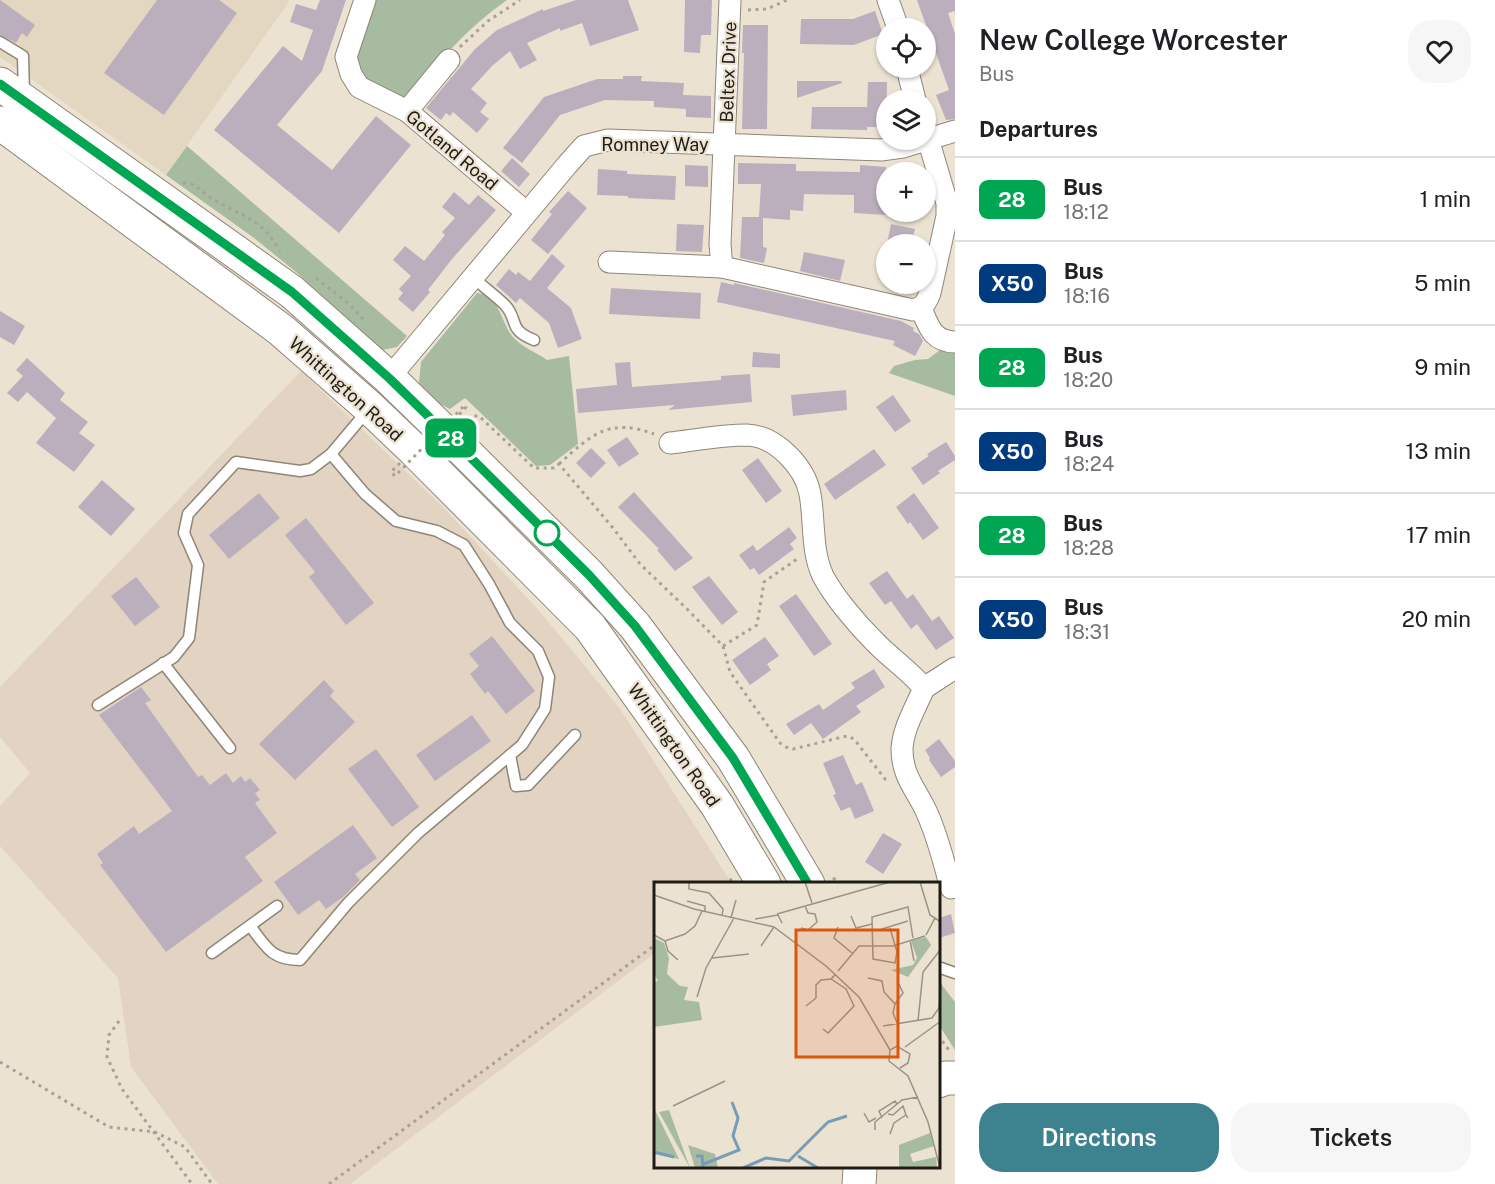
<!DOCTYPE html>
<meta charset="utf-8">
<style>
body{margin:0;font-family:"Public Sans",sans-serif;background:#f6f6f6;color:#202124;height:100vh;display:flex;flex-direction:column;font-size:22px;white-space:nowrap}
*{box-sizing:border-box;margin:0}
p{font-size:20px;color:#757577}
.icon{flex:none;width:33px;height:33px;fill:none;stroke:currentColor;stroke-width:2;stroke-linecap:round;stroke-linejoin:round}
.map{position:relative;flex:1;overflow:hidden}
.details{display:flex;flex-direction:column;background:#fff;width:540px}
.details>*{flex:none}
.badge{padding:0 12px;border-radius:9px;font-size:21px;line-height:39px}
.tools{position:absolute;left:876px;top:18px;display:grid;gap:12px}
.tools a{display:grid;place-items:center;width:60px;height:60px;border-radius:50%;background:#fff;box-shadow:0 2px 4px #0004;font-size:30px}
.map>.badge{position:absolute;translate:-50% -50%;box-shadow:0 0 0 3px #fff}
h2{padding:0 24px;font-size:22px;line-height:54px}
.round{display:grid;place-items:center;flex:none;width:63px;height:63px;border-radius:24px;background:#f6f6f6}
.head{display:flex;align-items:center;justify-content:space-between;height:102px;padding:0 24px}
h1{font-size:28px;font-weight:600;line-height:45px}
.action{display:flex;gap:12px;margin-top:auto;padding:12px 24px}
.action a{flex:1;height:69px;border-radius:24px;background:#3d838f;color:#fff;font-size:24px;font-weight:600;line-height:69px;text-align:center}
.action a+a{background:#f6f6f6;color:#202124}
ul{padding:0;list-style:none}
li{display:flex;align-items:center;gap:18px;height:84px;padding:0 24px;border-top:2px solid #e0e0e0}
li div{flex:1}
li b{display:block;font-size:22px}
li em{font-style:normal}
li .badge{min-width:66px;font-weight:700;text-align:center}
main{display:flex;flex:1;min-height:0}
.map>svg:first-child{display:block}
.built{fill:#e4d7c1}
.education{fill:#e3d3c2}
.green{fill:#a7bba1}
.building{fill:#bcafbd}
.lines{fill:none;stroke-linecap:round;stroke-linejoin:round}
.service-casing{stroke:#8e8677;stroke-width:13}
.minor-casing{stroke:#8e8677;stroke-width:23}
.primary-casing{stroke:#8e8677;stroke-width:35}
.trunk-casing{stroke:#8e8677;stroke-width:35}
.path{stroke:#a9a195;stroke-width:3;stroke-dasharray:3 4.5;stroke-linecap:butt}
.service{stroke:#fff;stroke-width:10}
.minor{stroke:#fff;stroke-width:21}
.primary{stroke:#fff;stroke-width:33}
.trunk{stroke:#fff;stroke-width:33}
.path-bridge{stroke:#a9a195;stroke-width:3;stroke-dasharray:3 4.5;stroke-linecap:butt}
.line-casing{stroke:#fff;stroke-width:14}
.line{stroke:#00a651;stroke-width:9}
.stop-dot{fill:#fff;stroke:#00a651;stroke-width:3}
.labels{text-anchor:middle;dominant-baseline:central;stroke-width:4.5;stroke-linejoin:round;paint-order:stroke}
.street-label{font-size:18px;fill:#1f1c16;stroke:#ece2d2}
.inset-river{fill:none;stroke:#769db7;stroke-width:3}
.inset-road{fill:none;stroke:#9a9387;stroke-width:1.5}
.view{fill:#de560c;fill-opacity:0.15;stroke:#de560c;stroke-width:3}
.inset-edge{fill:none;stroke:#1f1c16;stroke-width:3}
</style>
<main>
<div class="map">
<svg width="955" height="1184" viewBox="0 0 955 1184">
<rect width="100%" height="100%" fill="#ece2d2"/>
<path class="built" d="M0 0H288L289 2 166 175 0 57Z"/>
<path class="education" d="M301 371 441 505 541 613 621 710 732 884H655V953L350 1184H218L131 1067 118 978 0 846V806L30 773 0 737V687Z"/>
<g class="green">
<path d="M372 0H507C467 28 436 63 408 102L368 84 356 71V46Z"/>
<path d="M187 146 407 336 397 347 382 350 296 272 254 238 166 175Z"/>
<path d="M477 293C499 294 501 322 512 336 521 347 536 352 547 360L569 356 578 444 550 465 536 466 465 398 450 409 440 404 419 383 421 362Z"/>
<path d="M944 347 955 348V396L889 373 894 366 915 360 928 359Z"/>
<path d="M938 980 955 1002V1050L939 1025Z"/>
</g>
<g class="building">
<path d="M0 0 35 25 27 37 22 33 16 43 0 35Z"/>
<path d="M157 0H219L237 13 164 115 104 73Z"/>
<path d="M320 0H346L322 71 277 125 332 170 376 116 411 145 339 233 214 130 283 46 302 61 313 30 290 22 296 4 316 10Z"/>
<path d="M576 0H628L639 30 590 46 582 23 560 31V28L527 43 537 60 520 69 510 51 492 66 471 89 487 103 480 112 489 119 477 133 453 112 450 116 446 113 441 120 426 108 475 49 497 30 543 9V11Z"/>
<path d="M685 0H712L711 35H701L700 53 684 52Z"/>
<path d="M917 0H955V11L948 13 955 34V119L946 120 936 95 949 90Z"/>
<path d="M875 11 883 34 854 45 800 44 801 19H853Z"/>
<path d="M743 25H768L767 129H742L744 53H742Z"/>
<path d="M623 76H642L641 81 684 83 683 95 711 96V118L686 117V109L654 107V101L605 100 560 115 522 163 503 148 544 97 597 79H623Z"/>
<path d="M797 81H841L842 83 797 98Z"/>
<path d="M868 82H887L886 127H867V130L811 129 812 107H867Z"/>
<path d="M512 158 530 174 519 187 501 171Z"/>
<path d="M738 163 796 164V171L860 172V165L886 167V215L854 213V195L804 194 803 211 790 210V220L763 218V247L767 248 764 263 740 258 742 217H759L761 184H738Z"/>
<path d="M685 165 708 166V187L685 186Z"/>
<path d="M598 169 627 171V174L676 176 675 200 628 198V196L597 195Z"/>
<path d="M568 191 587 208 548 254 531 240 552 214 549 212Z"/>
<path d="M454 192 469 205 478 195 496 210 452 259 428 290 430 292 413 312 398 299 403 293 399 289 411 276 393 260 405 246 424 261 445 235 442 232 455 218 442 207Z"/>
<path d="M677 224 704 225 702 252 676 251Z"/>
<path d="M891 224 915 229 911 244H887Z"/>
<path d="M804 252 845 260 840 281 800 271Z"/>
<path d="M552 254 565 266 547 288 571 308 582 339 558 348 549 323 520 298 516 303 496 285 509 269 516 275 518 272 530 281Z"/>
<path d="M721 282 734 285V283L901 321 914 328 913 331 919 334 923 341 915 356 893 345 895 341 717 302Z"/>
<path d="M611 288 701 293 700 319 609 314Z"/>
<path d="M0 311 25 326 14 345 0 337Z"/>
<path d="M753 352 780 354V368L752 367Z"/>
<path d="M27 358 65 393 60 400 88 422 79 433 95 445 74 472 36 443 56 418 27 392 18 402 7 393 23 376 16 370Z"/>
<path d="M630 362 632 387 721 380V376L750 374 752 402 668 410 675 405 578 413 576 389 617 385 615 363Z"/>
<path d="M846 390 847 410 793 416 791 395Z"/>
<path d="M893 395 911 421 895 432 876 407Z"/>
<path d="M627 437 639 454 619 467 607 450Z"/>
<path d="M946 442 955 456V460L938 471 940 473 923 485 911 468 929 456 927 454Z"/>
<path d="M591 448 606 463 591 478 576 463Z"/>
<path d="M874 449 886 465 835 500 824 484Z"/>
<path d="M758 458 782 491 766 503 742 470Z"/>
<path d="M102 480 135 509 111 536 78 507Z"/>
<path d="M634 492 693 558 675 571 657 550 659 549 618 507Z"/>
<path d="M259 493 280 518 229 559 209 535Z"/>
<path d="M914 493 939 528 923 540 910 522 908 524 896 507Z"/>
<path d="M306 518 374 603 346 625 309 577 315 572 285 535Z"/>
<path d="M789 527 797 538 790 544 794 549 759 575 754 568 750 570 739 555 753 545 757 551Z"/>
<path d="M887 571 907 599 913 594 932 621 939 616 954 638 936 650 917 624 911 629 891 601 885 605 869 583Z"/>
<path d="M709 576 738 612 722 625 692 587Z"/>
<path d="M136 577 160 607 135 626 111 596Z"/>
<path d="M796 594 832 644 814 656 779 606Z"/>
<path d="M492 636 535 691 506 714 488 691 485 694 470 674 479 666 469 654Z"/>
<path d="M765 637 779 656 767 664 771 670 750 685 732 660Z"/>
<path d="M874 669 885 687 856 706 861 712 823 739 811 723 794 735 786 724 819 704 823 710 855 688 851 683Z"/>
<path d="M324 680 334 691 330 696 355 722 295 780 259 744Z"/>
<path d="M141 687 151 700 145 703 198 777 202 775 210 785 226 773 233 783 241 776 245 782 250 778 260 790 255 793 260 800 255 803 277 833 245 857 263 881 166 952 100 865 103 863 97 854 134 826 139 834 172 811 99 715Z"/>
<path d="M472 715 491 741 435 781 416 755Z"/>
<path d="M939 739 955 761V767L941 777 929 760 930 758 925 750Z"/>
<path d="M376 749 419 807 392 827 348 769Z"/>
<path d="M843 755 856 785 862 782 874 811 855 819 850 807 841 811 833 795 836 794 823 763Z"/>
<path d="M353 825 377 858 355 874 360 880 343 897 326 909 319 900 298 915 274 882Z"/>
<path d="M883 833 902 844 883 874 865 862Z"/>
<path d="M951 914 955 933 939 938V918Z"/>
</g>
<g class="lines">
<g class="service-casing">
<g id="service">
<path d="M0 42 23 56 24 95"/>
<path d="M473 277C483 287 495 295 505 305 519 320 507 329 534 340"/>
<path d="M163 663 230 748"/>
<path d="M98 705 174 657 189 638 198 565 184 533 188 514 236 462 300 471 311 469 331 454"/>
<path d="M510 755 516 786 528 785 575 735"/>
<path d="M251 927C266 947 272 960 300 960L348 903 418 833 522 745 545 709 549 677 538 651 510 623 489 584 464 545 437 531 396 521 365 494 331 454 368 410"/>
<path d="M212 953 277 906"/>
<path d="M938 967 955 973"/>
</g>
</g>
<g class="minor-casing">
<g id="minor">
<path d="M365 0 346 57 351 74 359 87 407 111 526 212"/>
<path d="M730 0 720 244 722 267 913 310C924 307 926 303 930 293L947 216V203L926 132"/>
<path d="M888 0 898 28"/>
<path d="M907 68 915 100"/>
<path d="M407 111 449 60"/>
<path d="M609 262 722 267"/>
<path d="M921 308C929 327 932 341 955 342"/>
<path d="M389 378 567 165 584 146 608 140 881 150 903 147 955 131"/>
<path d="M670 443C695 440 722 435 747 435 776 436 805 467 810 494 815 521 811 551 823 576 834 597 857 624 874 641 890 658 909 670 924 688 916 707 903 728 902 749 902 777 917 790 927 813 938 837 944 863 951 888"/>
<path d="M924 688 955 668"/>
</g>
</g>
<g class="primary-casing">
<g id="primary">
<path d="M0 84 292 292 389 378 463 450 589 575 635 626 733 758 808 884"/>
<path d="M0 123 281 330 370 408 414 450 590 627 717 805 764 884"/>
</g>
</g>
<g class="trunk-casing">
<g id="trunk">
<path d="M938 1081 946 1078H955"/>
<path d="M859 1184 860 1168"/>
</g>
</g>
<g class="path">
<path d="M748 10 767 9 787 0"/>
<path d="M460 47 488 21 520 0"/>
<path d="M183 183C195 182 201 192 211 198 239 215 263 219 280 251"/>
<path d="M316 278 349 304 363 319"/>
<path d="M468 420 474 416H479L534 468H554L559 464 613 528 640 564 687 609 723 646 730 672 780 743 786 747 793 749 847 736 854 739 885 779 889 778"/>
<path d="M559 464C591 435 609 417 654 434"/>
<path d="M723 646 757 625 764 582 797 559"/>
<path d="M833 878 842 884"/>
<path d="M723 884 732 879"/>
<path d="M119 1021 109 1035 107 1057 122 1089 192 1184"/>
<path d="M938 1035 951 1053"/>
<path d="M0 1062 109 1127 155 1132 185 1147 212 1184"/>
<path d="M329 1184 655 945"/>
</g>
<use href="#service" class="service"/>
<use href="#minor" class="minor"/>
<use href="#primary" class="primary"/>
<use href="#trunk" class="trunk"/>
<path class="path-bridge" d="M400 463 391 472 395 476 465 405 466 407 457 417"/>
</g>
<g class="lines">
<g class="line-casing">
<path id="line" d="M0 84 292 292 389 378 463 450 589 575 635 626 733 758 808 884"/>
</g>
<use href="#line" class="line"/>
</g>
<circle class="stop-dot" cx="547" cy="533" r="12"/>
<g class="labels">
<g class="street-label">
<text transform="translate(728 72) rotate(-88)">Beltex Drive</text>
<text x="655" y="144">Romney Way</text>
<text transform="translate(452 150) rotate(40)">Gotland Road</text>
<text transform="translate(346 389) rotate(42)">Whittington Road</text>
<text transform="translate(674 745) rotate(55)">Whittington Road</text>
</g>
</g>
<g transform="translate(654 882)">
<rect width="286" height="286" fill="#ece2d2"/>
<path d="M272 55 277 63 254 95 237 88 259 83 263 76 257 59ZM0 56 10 61 15 76 13 92 26 104 34 105 30 118 45 120 48 138 0 145V100L4 99 0 92ZM1 228 25 277 0 272ZM15 228 36 286 5 230ZM276 251 280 264 256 272 259 280 282 275 283 286H245V263ZM34 263 61 272 64 286H41Z" fill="#a7bba1"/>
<path class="inset-river" d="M0 270 20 275M42 274H48L49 286M144 274 164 286M50 282 85 268 79 254 84 236 78 220M89 286 112 276 135 279 174 240 193 234"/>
<path class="inset-road" d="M35 0V7L55 11 69 27 68 34M151 0 158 21M266 0 276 33 287 40M0 13 40 27 120 45 172 84 205 115 236 168M33 19 51 24V30M123 32 236 0M197 34 202 46 218 42M77 36 82 18M101 37 124 33 128 41M184 45 180 56 198 71M147 46 154 48 163 40 161 32 154 31 151 24M236 46 243 70 241 81 219 77 218 35 254 25 259 56M228 47 254 39M0 53 11 59 31 52 41 44 48 29M272 53 281 36M256 58 260 79M11 59 14 69 24 78M107 64 120 45M58 76 95 72M184 89 205 64H239L271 54M214 96 228 99 230 110 241 122 239 131 244 143M43 115 52 86 80 36M241 122 249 111 245 102M152 124 162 116V103L167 98 177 97M264 139 269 90 287 67M229 144 278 136 285 126 287 102M169 147 174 151 200 124 192 107 177 97 182 92M251 165 287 139M246 186 254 181 256 172 243 164 236 168 235 179 254 194 274 240 286 286M19 224 71 199M210 231 215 240 222 236M234 232 239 233 249 224 252 233M228 236 225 229 241 219 243 222M221 248V240L248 218 264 215M236 252 240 241 252 233 254 236"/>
<path class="view" d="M142 48H244V175H142Z"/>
<rect width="286" height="286" class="inset-edge"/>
</g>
</svg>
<div class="tools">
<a><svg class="icon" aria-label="locate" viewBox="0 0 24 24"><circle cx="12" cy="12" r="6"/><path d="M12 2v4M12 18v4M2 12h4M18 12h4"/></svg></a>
<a><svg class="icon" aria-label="layers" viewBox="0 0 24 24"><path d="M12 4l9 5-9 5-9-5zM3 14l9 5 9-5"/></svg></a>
<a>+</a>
<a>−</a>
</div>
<b class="badge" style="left:451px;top:438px;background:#00a651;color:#fff">28</b>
</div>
<section class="details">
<div class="head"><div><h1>New College Worcester</h1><p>Bus</p></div><a class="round"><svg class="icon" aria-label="heart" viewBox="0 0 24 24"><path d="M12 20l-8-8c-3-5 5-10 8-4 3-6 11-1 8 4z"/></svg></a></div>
<h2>Departures</h2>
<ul>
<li><span class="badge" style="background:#00a651;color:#fff">28</span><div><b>Bus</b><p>18:12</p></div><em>1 min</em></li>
<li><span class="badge" style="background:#003b80;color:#fff">X50</span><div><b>Bus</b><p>18:16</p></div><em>5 min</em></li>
<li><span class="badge" style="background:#00a651;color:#fff">28</span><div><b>Bus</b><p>18:20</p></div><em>9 min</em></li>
<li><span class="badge" style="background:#003b80;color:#fff">X50</span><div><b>Bus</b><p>18:24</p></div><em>13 min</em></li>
<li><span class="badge" style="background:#00a651;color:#fff">28</span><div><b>Bus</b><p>18:28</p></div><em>17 min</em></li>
<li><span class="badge" style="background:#003b80;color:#fff">X50</span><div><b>Bus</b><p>18:31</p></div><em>20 min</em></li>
</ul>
<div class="action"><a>Directions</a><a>Tickets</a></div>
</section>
</main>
